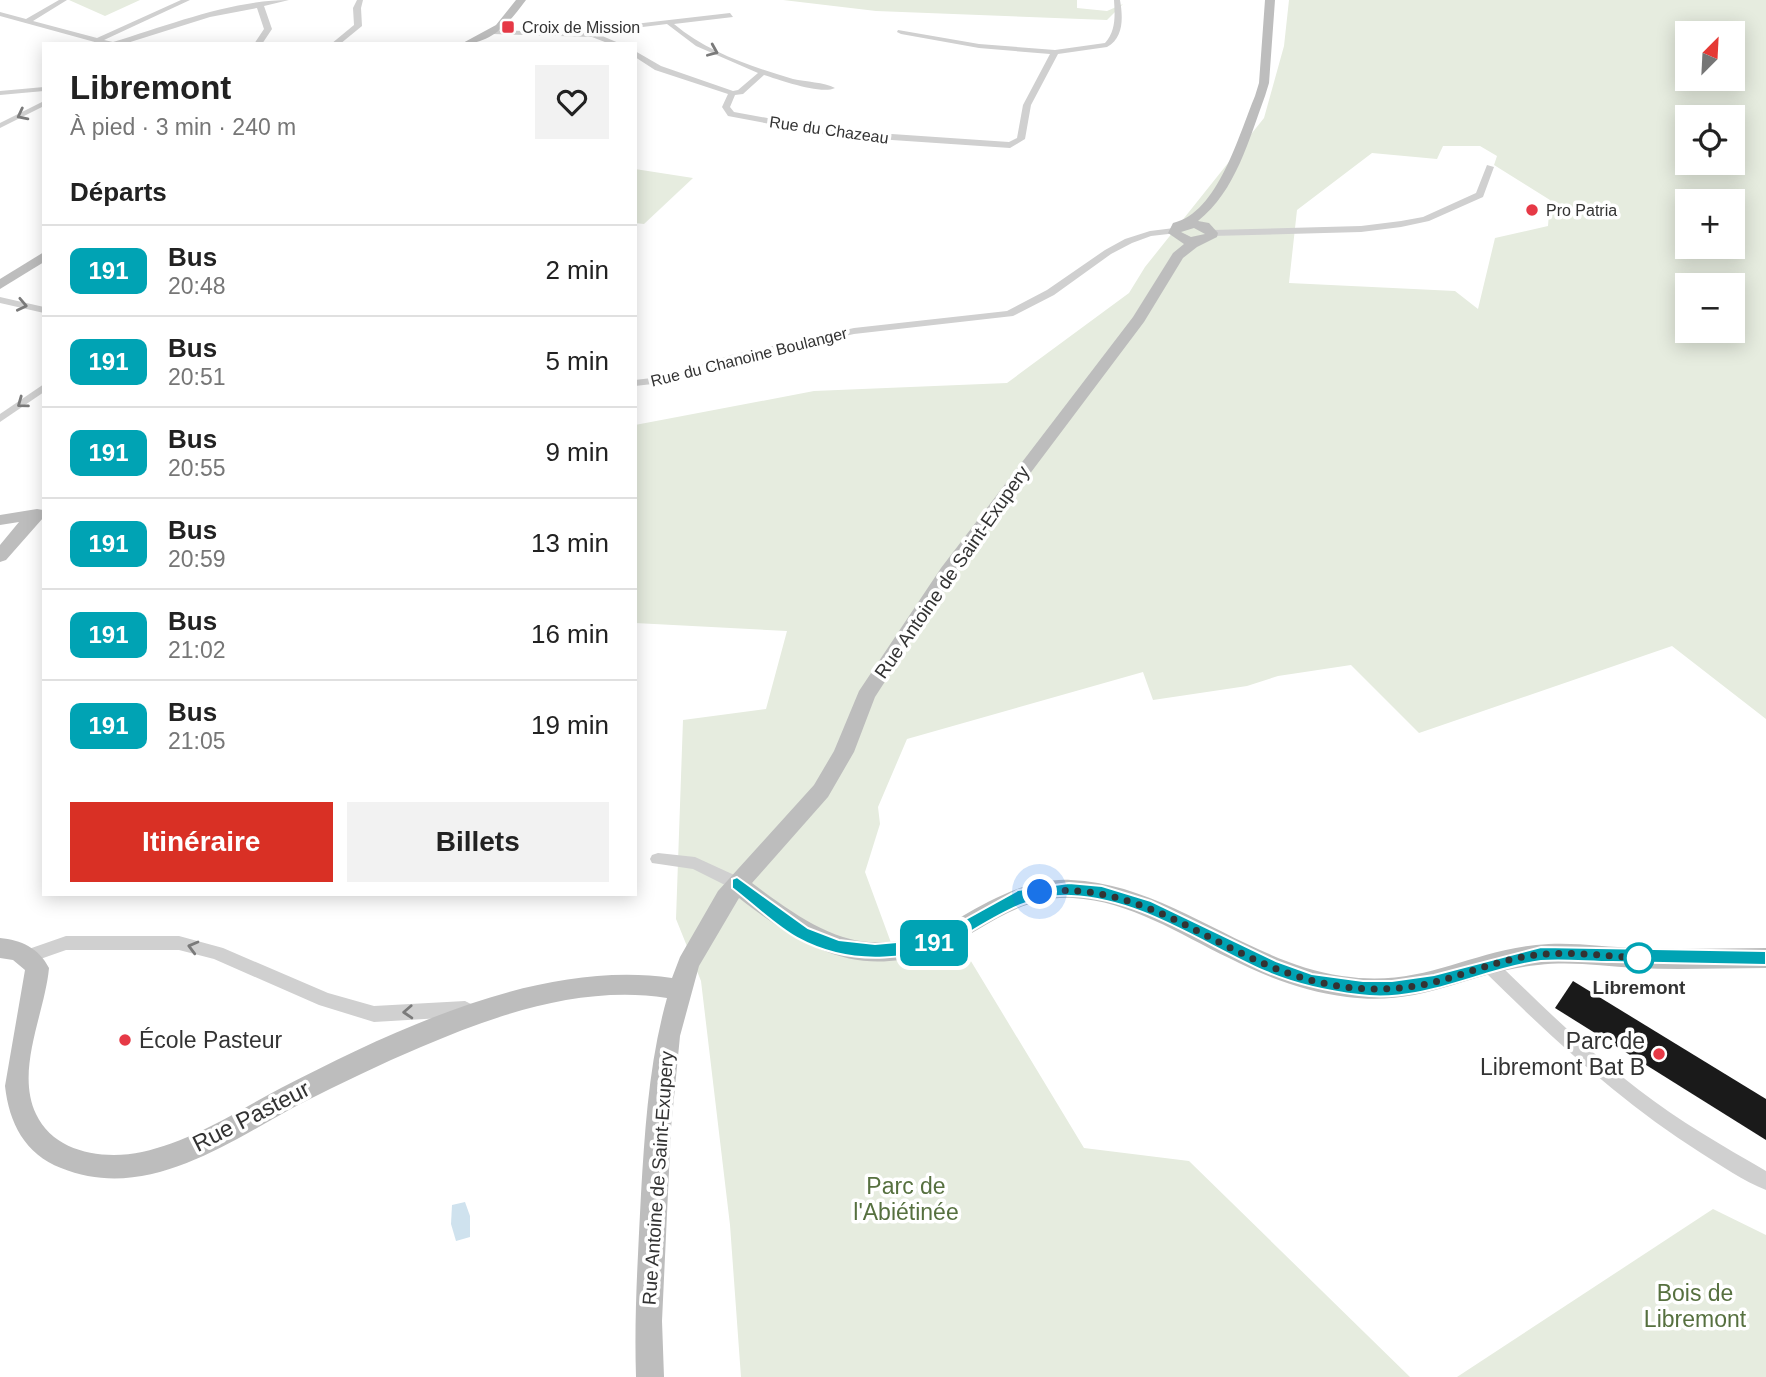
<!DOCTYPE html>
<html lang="fr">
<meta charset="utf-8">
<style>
body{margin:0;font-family:Arial,sans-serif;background:#f2f2f2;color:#222;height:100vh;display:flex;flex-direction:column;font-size:26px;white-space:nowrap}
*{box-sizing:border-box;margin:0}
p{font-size:23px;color:#767676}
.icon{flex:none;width:38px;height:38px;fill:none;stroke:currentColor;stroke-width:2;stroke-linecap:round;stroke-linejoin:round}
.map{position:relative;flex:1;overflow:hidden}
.panel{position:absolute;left:42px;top:42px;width:595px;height:854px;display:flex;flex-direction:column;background:#fff;border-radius:0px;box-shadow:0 4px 18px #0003}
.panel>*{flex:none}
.badge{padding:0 14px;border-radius:10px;font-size:24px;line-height:46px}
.needle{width:46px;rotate:24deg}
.controls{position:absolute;left:1675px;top:21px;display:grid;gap:14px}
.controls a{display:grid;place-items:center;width:70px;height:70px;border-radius:0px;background:#fff;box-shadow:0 4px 18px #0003;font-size:35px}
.you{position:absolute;width:35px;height:35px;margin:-18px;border:5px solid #fff;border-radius:50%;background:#1a73e8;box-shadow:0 0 0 10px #1a73e833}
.map>.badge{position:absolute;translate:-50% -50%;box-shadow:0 0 0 4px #fff}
h2{padding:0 28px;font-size:26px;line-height:63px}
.round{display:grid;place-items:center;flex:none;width:74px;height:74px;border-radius:0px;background:#f2f2f2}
.overview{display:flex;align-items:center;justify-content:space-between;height:119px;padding:0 28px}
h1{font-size:33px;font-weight:700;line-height:52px}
.primary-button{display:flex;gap:14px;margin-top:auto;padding:14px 28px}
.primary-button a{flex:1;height:80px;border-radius:0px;background:#d93025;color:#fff;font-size:28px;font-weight:700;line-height:80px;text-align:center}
.primary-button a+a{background:#f2f2f2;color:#222}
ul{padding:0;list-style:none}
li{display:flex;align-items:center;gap:21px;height:91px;padding:0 28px;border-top:2px solid #e0e0e0}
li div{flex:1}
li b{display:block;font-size:26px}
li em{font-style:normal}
li .badge{min-width:77px;font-weight:700;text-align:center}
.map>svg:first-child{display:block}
.green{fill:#e6ecdf;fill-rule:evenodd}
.water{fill:#cfe2ee}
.building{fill:#1a1a1a}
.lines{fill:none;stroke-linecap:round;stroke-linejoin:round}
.street{fill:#d0d0d0;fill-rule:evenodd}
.secondary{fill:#bdbdbd;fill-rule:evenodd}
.oneway{stroke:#7a7a7a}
.line{fill:#00a3b4;stroke:#fff;stroke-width:2}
.walk{stroke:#333;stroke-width:7;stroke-dasharray:0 12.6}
.poi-dot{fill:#e63946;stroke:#fff;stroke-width:2.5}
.stop-dot{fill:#fff;stroke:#00a3b4;stroke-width:3.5}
.labels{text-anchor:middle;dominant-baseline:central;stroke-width:7;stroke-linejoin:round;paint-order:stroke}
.far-poi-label{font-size:16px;fill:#333;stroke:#fff;text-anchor:start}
.far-street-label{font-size:16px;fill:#333;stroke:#fff}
.street-label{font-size:19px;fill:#333;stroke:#fff}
.stop-label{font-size:19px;font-weight:bold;fill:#333;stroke:#fff}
.near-poi-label{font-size:23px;fill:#333;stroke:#fff;text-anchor:start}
.near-street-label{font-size:23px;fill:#333;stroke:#fff}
.near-park-label{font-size:23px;fill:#56703f;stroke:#fff}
</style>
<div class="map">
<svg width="1766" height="1377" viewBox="0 0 1766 1377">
<rect width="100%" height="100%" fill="#fff"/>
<g class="green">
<path d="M69 0H140L105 16Z"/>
<path d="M783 0H1077V8L1107 11 1123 4 1107 20 876 11Z"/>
<path d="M1289 0H1766V719L1672 646 1419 733 1351 665 1278 676 1247 686 1153 700 1143 672 907 739 878 807 880 824 865 872 897 959 963 948 1084 1148 1189 1161 1410 1377H741L730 1225 701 981 676 919 683 720 766 709 787 631 635 623V425L814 391 1007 383 1129 293 1145 267 1264 118 1284 46ZM1687 33H1732V79H1687ZM1687 117H1732V163H1687ZM1443 146H1480L1497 156 1494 165 1550 200 1548 226 1495 238 1478 309 1455 291 1289 283 1297 210 1372 153 1437 159ZM1687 201H1732V247H1687ZM1687 285H1732V331H1687Z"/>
<path d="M635 169 693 178 644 224 635 223Z"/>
<path d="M1713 1209 1766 1235V1377H1457Z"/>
</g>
<path class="water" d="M465 1202 470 1216V1237L456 1241 451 1224 452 1205Z"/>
<path class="building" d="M1573 981 1766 1099V1140L1555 1008Z"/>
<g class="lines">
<g class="street">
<path d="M59 0H67L33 21 97 38 181 0H190L104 40 113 42C169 25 232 0 289 0L264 6 272 29 262 44H254L264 29 257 8 210 17 124 44H102L0 16V12L26 19Z"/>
<path d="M357 0H363L361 8 362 26 340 44H331L354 25 353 8Z"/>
<path d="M1114 0H1120C1123 17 1124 38 1107 47L1058 54 1031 105 1025 139 1010 148 833 136 728 116 722 107 728 94 655 70 635 57V51L661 66 733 91 738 90 758 73 696 46 667 24 618 30 600 35 621 44H610L592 37 492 34 488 32 492 30 593 33 617 26 730 13 733 17 674 24C707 52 752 67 793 79 806 82 824 82 835 88 821 95 780 80 764 75L743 94 735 95 730 107 734 112 833 130 1009 142 1017 138 1023 105 1050 54 979 48 901 34 897 32 898 30 979 44 1055 50 1105 43C1116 31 1115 16 1114 0Z"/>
<path d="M44 87V91L0 95V91Z"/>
<path d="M44 101V106L0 128V123Z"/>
<path d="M1487 165 1494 167 1483 197 1429 221 1401 227 1361 232 1212 236 1207 233 1212 230 1361 226 1401 221 1423 217 1476 193Z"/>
<path d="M1174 228 1177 229V233L1151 236 1132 243 1111 254 1054 295 1013 316 854 334 738 360 670 382 635 386V380L668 376 731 355 854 328 1007 311 1047 290 1105 250 1125 239 1150 231Z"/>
<path d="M0 297 44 307V313L0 303Z"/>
<path d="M44 384V392L0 422V414Z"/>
<path d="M658 853 695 857 743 879 745 884 743 889 737 891 693 869 652 863 650 859 652 855Z"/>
<path d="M66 936H179L223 948 328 993 374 1006 465 1001 471 1004 476 1018 473 1023 467 1026 461 1023 458 1017 374 1022 319 1005 214 959 179 950H66L29 963 23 961 21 956 23 951Z"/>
<path d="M1490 959 1496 961C1542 1006 1588 1051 1639 1090 1679 1121 1723 1146 1766 1171V1190C1743 1181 1722 1166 1701 1153 1620 1102 1552 1038 1484 971L1482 966 1484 961Z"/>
</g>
<g class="secondary">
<path d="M516 0H526C509 23 492 44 461 44L496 25Z"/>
<path d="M1265 0H1275L1269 83 1265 96C1249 139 1236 191 1198 221L1209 223 1218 233 1217 237 1197 247 1183 258 1144 322 953 576 875 697 854 752 828 797 752 883C824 937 873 967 961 917 995 897 1031 878 1071 880 1169 884 1246 962 1342 976 1422 988 1464 953 1536 945 1570 941 1603 947 1637 948 1680 950 1723 948 1766 948V968C1723 968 1679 970 1636 968 1603 966 1571 961 1538 965 1467 972 1424 1007 1347 997 1305 992 1266 977 1229 958 1179 934 1130 901 1073 898 1036 896 1007 912 977 930 880 987 820 961 739 898L699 966 680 1036 671 1128 662 1321 664 1377H636C634 1316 638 1255 641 1194 645 1128 649 1062 667 998 583 985 498 1014 421 1047 381 1064 341 1083 302 1103 228 1142 147 1203 61 1168 25 1154 9 1123 5 1086L25 970 13 960 0 958V938C21 940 39 948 49 968 45 1013 15 1070 36 1114 54 1153 104 1160 142 1152 192 1141 236 1112 281 1088 396 1029 541 959 672 978L680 957 718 891 814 785 834 751 859 691 941 568 1133 317 1173 253 1184 244 1168 233 1173 223C1218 213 1239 134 1255 96L1259 83ZM1194 228 1205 234 1191 237 1181 232Z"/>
<path d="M44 252V262L0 289V279Z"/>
<path d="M37 509 43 510V518L6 560 0 562V545L19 522 0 525V515Z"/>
</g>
</g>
<defs><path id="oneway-chevron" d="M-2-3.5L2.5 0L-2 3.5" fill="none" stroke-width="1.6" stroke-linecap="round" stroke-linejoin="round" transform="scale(1.75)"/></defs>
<g class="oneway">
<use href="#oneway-chevron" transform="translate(713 51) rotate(23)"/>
<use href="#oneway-chevron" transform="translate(22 115) rotate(153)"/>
<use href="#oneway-chevron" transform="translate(22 305) rotate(12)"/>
<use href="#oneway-chevron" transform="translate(22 403) rotate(144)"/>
<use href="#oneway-chevron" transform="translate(193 947) rotate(-165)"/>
<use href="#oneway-chevron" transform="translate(408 1012) rotate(177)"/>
</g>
<path class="line" d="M737 877 808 928 839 940 875 944 919 940 935 936 1018 890 1069 883 1102 886 1151 901 1276 961 1312 974 1363 981H1392L1434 975 1541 947 1766 951V965C1715 964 1664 963 1612 962 1589 962 1564 959 1541 961 1480 969 1423 1004 1359 995 1326 991 1294 984 1264 971 1201 943 1142 899 1071 896 1032 894 1002 913 970 932 917 962 852 968 797 938 774 925 753 904 732 888V879Z"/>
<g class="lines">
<path class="walk" d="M1040 892C1147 879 1217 957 1314 981 1353 991 1396 992 1435 982 1466 974 1496 961 1528 956 1564 950 1604 956 1639 958"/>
</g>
<g class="poi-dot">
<rect x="501" y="20" width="14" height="14" rx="3.5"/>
<circle cx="1532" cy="210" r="7"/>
<circle cx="125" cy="1040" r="7"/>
<circle cx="1659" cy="1054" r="7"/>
</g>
<circle class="stop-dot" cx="1639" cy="958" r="14"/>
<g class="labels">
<g class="far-poi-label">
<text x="522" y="27">Croix de Mission</text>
<text x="1546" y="210">Pro Patria</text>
</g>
<g class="far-street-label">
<text transform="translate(829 130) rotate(8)">Rue du Chazeau</text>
<text transform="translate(749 357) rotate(-14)">Rue du Chanoine Boulanger</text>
</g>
<g class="street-label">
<text transform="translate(952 572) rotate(-55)">Rue Antoine de Saint-Exupery</text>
<text transform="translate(658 1178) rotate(-86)">Rue Antoine de Saint-Exupery</text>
</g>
<g class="stop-label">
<text x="1639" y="987">Libremont</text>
</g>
<g class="near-poi-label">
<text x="139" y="1040">École Pasteur</text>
<text x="1645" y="1041" text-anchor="end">Parc de<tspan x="1645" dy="26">Libremont Bat B</tspan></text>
</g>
<g class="near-street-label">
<text transform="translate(251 1116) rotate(-27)">Rue Pasteur</text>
</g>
<g class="near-park-label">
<text x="906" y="1186">Parc de<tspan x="906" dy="26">l'Abiétinée</tspan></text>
<text x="1695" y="1293">Bois de<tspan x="1695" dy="26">Libremont</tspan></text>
</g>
</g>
</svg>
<div class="controls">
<a><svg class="needle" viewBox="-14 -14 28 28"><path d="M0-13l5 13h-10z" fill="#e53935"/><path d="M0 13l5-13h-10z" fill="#767676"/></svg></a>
<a><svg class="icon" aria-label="locate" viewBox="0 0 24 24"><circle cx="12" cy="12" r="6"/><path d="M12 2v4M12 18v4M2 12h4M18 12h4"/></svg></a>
<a>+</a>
<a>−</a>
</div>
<div class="you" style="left:1040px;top:892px"></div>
<b class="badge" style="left:934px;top:943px;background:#00a3b4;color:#fff">191</b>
<section class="panel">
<div class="overview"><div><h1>Libremont</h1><p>À pied · 3 min · 240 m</p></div><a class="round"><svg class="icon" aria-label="heart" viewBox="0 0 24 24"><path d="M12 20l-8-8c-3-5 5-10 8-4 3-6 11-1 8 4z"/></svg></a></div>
<h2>Départs</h2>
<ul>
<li><span class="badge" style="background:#00a3b4;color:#fff">191</span><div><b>Bus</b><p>20:48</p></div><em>2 min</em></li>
<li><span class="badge" style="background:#00a3b4;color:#fff">191</span><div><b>Bus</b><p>20:51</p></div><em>5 min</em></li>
<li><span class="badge" style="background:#00a3b4;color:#fff">191</span><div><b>Bus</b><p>20:55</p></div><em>9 min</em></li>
<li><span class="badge" style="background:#00a3b4;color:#fff">191</span><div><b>Bus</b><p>20:59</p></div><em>13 min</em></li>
<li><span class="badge" style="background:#00a3b4;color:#fff">191</span><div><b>Bus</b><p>21:02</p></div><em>16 min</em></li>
<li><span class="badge" style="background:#00a3b4;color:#fff">191</span><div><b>Bus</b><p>21:05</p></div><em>19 min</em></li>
</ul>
<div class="primary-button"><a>Itinéraire</a><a>Billets</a></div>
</section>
</div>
